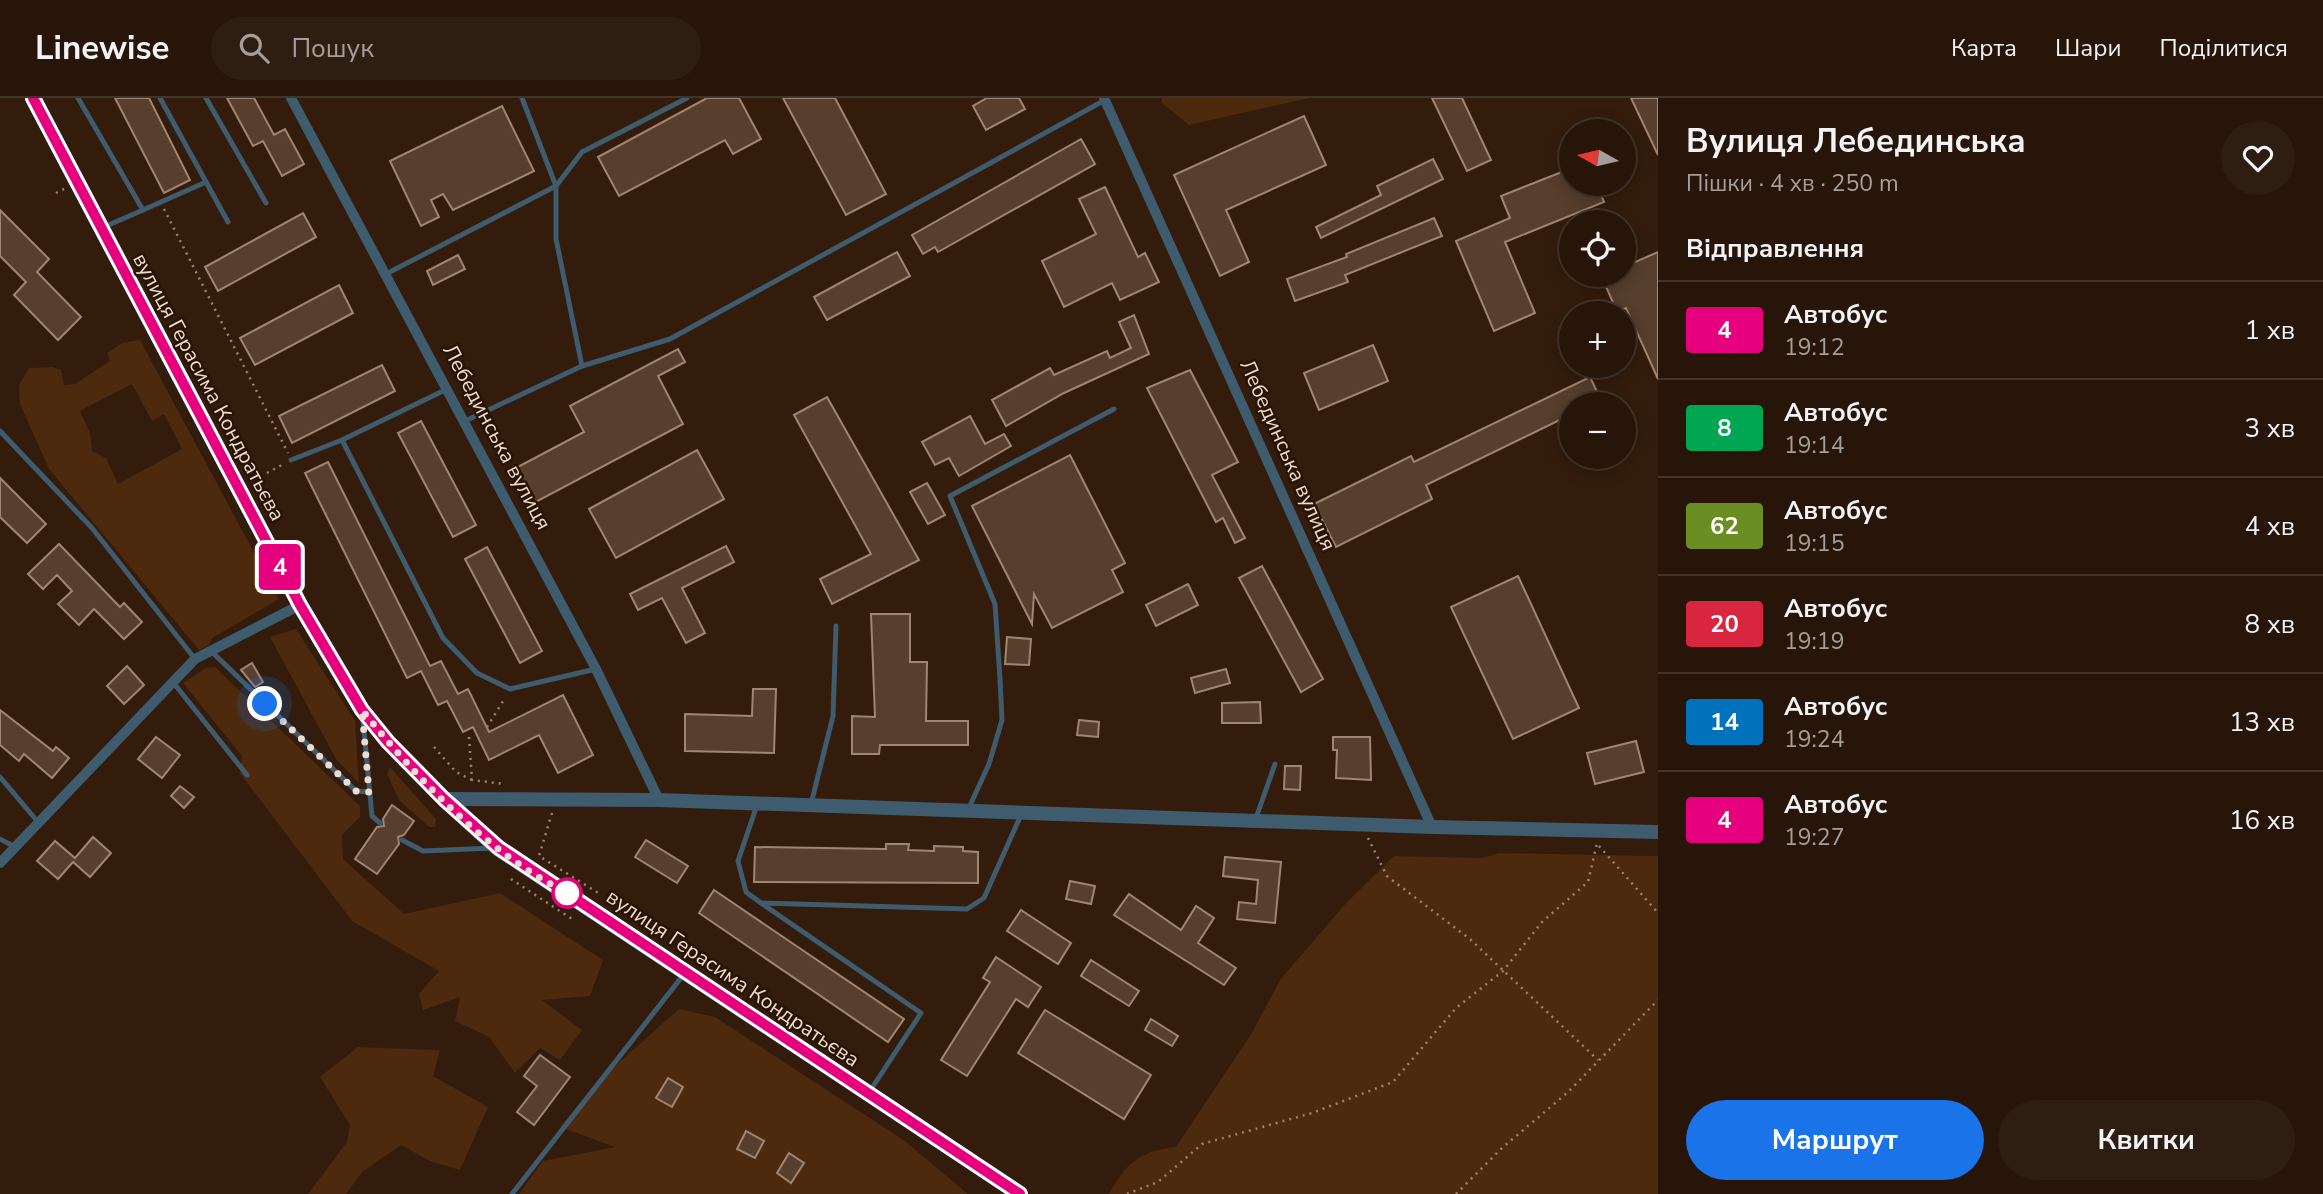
<!DOCTYPE html>
<html lang="uk">
<meta charset="utf-8">
<style>
body{margin:0;font-family:"Nunito Sans",sans-serif;background:#2e1e12;color:#f1f3f6;height:100vh;display:flex;flex-direction:column;font-size:26px;white-space:nowrap}
*{box-sizing:border-box;margin:0}
p{font-size:23px;color:#a49f9c}
.icon{flex:none;width:38px;height:38px;fill:none;stroke:currentColor;stroke-width:2;stroke-linecap:round;stroke-linejoin:round}
.map{position:relative;flex:1;overflow:hidden}
.side{display:flex;flex-direction:column;background:#261508;width:665px}
.side>*{flex:none}
.badge{padding:0 14px;border-radius:5px;font-size:24px;line-height:46px}
.needle{width:46px;rotate:278deg}
.buttons{position:absolute;left:1559px;top:21px;display:grid;gap:14px}
.buttons a{display:grid;place-items:center;width:77px;height:77px;border-radius:50%;background:#261508;box-shadow:0 4px 18px #0003,0 0 0 2px #423429;font-size:35px}
.you{position:absolute;width:35px;height:35px;margin:-18px;border:5px solid #fff;border-radius:50%;background:#1a73e8;box-shadow:0 0 0 10px #1a73e833}
.map>.badge{position:absolute;translate:-50% -50%;box-shadow:0 0 0 4px #fff}
h2{padding:0 28px;font-size:26px;line-height:63px}
.round{display:grid;place-items:center;flex:none;width:74px;height:74px;border-radius:37px;background:#2e1e12}
.overview{display:flex;align-items:center;justify-content:space-between;height:119px;padding:0 28px}
h1{font-size:33px;font-weight:700;line-height:52px}
.cta{display:flex;gap:14px;margin-top:auto;padding:14px 28px}
.cta a{flex:1;height:80px;border-radius:42px;background:#1a73e8;color:#fff;font-size:28px;font-weight:700;line-height:80px;text-align:center}
.cta a+a{background:#2e1e12;color:#f1f3f6}
ul{padding:0;list-style:none}
li{display:flex;align-items:center;gap:21px;height:98px;padding:0 28px;border-top:2px solid #423429}
li div{flex:1}
li b{display:block;font-size:26px}
li em{font-style:normal}
li .badge{min-width:77px;font-weight:700;text-align:center}
header{display:flex;align-items:center;gap:42px;box-sizing:border-box;height:98px;padding:0 35px;background:#261508;border-bottom:2px solid #423429}
header strong{font-size:33px}
nav{display:flex;gap:38px;margin-inline-start:auto;font-size:24px}
.search{width:490px;height:63px;background:#2e1e12;display:flex;align-items:center;gap:18px;box-sizing:border-box;padding:0 24px;border-radius:38px;color:#a49f9c;font-size:26px}
main{display:flex;flex:1;min-height:0}
.map>svg:first-child{display:block}
.green{fill:#4d290d;fill-rule:evenodd}
.building{fill:#573e2d;stroke:#a28571;stroke-width:2}
.lines{fill:none;stroke-linecap:round;stroke-linejoin:round}
.path{stroke:#988577;stroke-width:2.5;stroke-dasharray:2 5;stroke-linecap:butt}
.service{stroke:#3f5b6e;stroke-width:5}
.minor{stroke:#3f5b6e;stroke-width:10}
.tertiary{stroke:#3f5b6e;stroke-width:14}
.secondary{stroke:#4c7b99;stroke-width:16}
.line-casing{stroke:#fff;stroke-width:16}
.line{stroke:#e6007e;stroke-width:10}
.walk{stroke:#ecdcd1;stroke-width:7;stroke-dasharray:0 12.6}
.stop-dot{fill:#fff;stroke:#e6007e;stroke-width:3.5}
.labels{text-anchor:middle;dominant-baseline:central;stroke-width:5;stroke-linejoin:round;paint-order:stroke}
.street-label{font-size:21px;fill:#ecdcd1;stroke:#291303}
</style>
<header>
<strong>Linewise</strong>
<div class="search"><svg class="icon" aria-label="search" viewBox="0 0 24 24"><circle cx="10" cy="10" r="6"/><path d="M15 15l6 6"/></svg>Пошук</div>
<nav><a>Карта</a><a>Шари</a><a>Поділитися</a></nav>
</header>
<main>
<div class="map">
<svg width="1658" height="1096" viewBox="0 0 1658 1096">
<rect width="100%" height="100%" fill="#331c0b"/>
<g class="green">
<path d="M1162 0H1309L1189 27 1161 4Z"/>
<path d="M140 242 279 501 212 540 209 547 199 552 49 371 20 306 19 287 29 270 53 269 61 272 64 287 75 286 110 263 107 255 122 245ZM132 286 152 323 164 316 182 351 118 386 106 360 92 353 90 335 80 313Z"/>
<path d="M296 531 355 623 359 685 336 661 270 539Z"/>
<path d="M215 569 360 708V719L342 737 343 761 404 816 500 795 603 862 590 898 542 902 582 932 560 962 540 950 515 975 489 939 455 923 460 899 423 912 419 896 439 873 352 823 240 675 242 658 183 585 206 570Z"/>
<path d="M390 669 436 721 435 729H429L399 702 387 676Z"/>
<path d="M1499 755 1658 758V1096H1109C1127 1064 1140 1053 1176 1049L1253 933 1280 882 1347 804 1394 758 1482 760Z"/>
<path d="M679 911 715 919 905 1043 968 1096H519L543 1063 615 1049 560 1029 596 985Z"/>
<path d="M358 949 440 952 433 978 488 1009 460 1072 430 1063 401 1047 362 1074 346 1096H308L347 1044 350 1027 320 979Z"/>
</g>
<g class="building">
<path d="M115 0H149L190 82 164 95Z"/>
<path d="M227 0H254L274 37 285 31 304 66 282 78 263 43 253 48Z"/>
<path d="M707 0H739L761 41 733 56 725 42 619 98 598 59Z"/>
<path d="M783 0H835L886 96 846 117Z"/>
<path d="M987 0H1019L1025 11 986 32 973 8Z"/>
<path d="M1432 0H1462L1491 62 1467 73Z"/>
<path d="M1631 0H1658V57Z"/>
<path d="M502 8 534 73 453 112 443 96 431 102 439 119 421 128 390 63Z"/>
<path d="M1304 18 1326 67 1226 112 1249 164 1220 178 1174 77Z"/>
<path d="M1081 41 1095 66 938 154 935 149 923 156 912 137Z"/>
<path d="M1433 61 1443 81 1321 140 1316 129 1381 97 1377 88Z"/>
<path d="M1572 70V86H1597L1604 104 1505 144 1535 215 1494 233 1456 143 1510 120 1501 98Z"/>
<path d="M1105 89 1138 159 1145 155 1159 184 1120 202 1112 185 1064 209 1042 163 1096 136 1079 101Z"/>
<path d="M0 112 49 161 37 174 81 219 58 242 14 197 26 184 0 158Z"/>
<path d="M303 115 316 139 218 193 205 169Z"/>
<path d="M1434 120 1442 138 1345 177 1348 184 1295 203 1287 181 1347 159 1346 156Z"/>
<path d="M897 154 910 178 827 222 814 199Z"/>
<path d="M1658 154V281L1626 210 1617 214 1601 177H1624V169Z"/>
<path d="M458 157 465 171 433 187 427 173Z"/>
<path d="M339 187 353 215 255 267 240 240Z"/>
<path d="M1134 217 1149 256 1064 295 1006 328 992 302 1050 270 1054 277 1107 253 1110 260 1131 250 1119 224Z"/>
<path d="M1373 247 1388 283 1319 312 1304 275Z"/>
<path d="M678 251 685 264 658 278 683 326 532 406 514 371 584 334 570 308Z"/>
<path d="M382 267 395 293 292 345 279 318Z"/>
<path d="M1190 272 1238 364 1212 377 1245 440 1235 445 1223 420 1216 424 1147 290Z"/>
<path d="M1590 279 1601 302 1592 306H1572V316L1426 387 1432 401 1336 449 1314 406 1411 358 1414 364Z"/>
<path d="M827 299 919 462 832 506 820 481 871 456 794 317Z"/>
<path d="M970 318 985 346 1004 336 1011 348 959 378 949 360 935 367 922 344Z"/>
<path d="M421 323 476 427 453 439 398 335Z"/>
<path d="M697 352 724 401 616 460 589 411Z"/>
<path d="M1070 357 1125 465 1112 472 1123 494 1052 530 1034 496 1032 526 972 408Z"/>
<path d="M328 364 430 568 441 563 458 596 468 591 489 634 563 597 593 657 558 675 539 637 489 662 473 629 463 634 447 603 438 607 421 573 407 580 305 375Z"/>
<path d="M0 380 46 426 27 445 0 419Z"/>
<path d="M927 385 945 417 928 426 910 394Z"/>
<path d="M59 446 120 509 124 505 142 524 124 541 94 511 79 527 58 506 72 493 57 477 43 491 28 476Z"/>
<path d="M726 448 734 464 682 490 705 535 686 545 662 500 638 512 630 496Z"/>
<path d="M487 449 542 553 520 565 465 461Z"/>
<path d="M1262 468 1323 581 1301 594 1239 480Z"/>
<path d="M1518 478 1579 610 1513 641 1451 509Z"/>
<path d="M1188 486 1198 507 1156 528 1146 507Z"/>
<path d="M871 516H910V564H927L926 623H968V647H880L879 656H852V618L875 619Z"/>
<path d="M1007 539 1031 541 1029 567 1005 566Z"/>
<path d="M252 565 263 584 255 589 241 572Z"/>
<path d="M127 568 144 587 124 606 107 588Z"/>
<path d="M1226 571 1230 585 1195 595 1191 580Z"/>
<path d="M753 591H776L774 655 685 653V616L752 618Z"/>
<path d="M1260 604 1261 625H1222V605Z"/>
<path d="M0 612 53 653 56 649 69 660 52 680 24 656 19 663 0 647Z"/>
<path d="M1079 622 1099 624 1098 639 1077 637Z"/>
<path d="M156 639 180 657 162 680 138 661Z"/>
<path d="M1333 639H1370L1371 682 1336 680 1337 652H1333Z"/>
<path d="M1636 643 1644 674 1595 686 1587 655Z"/>
<path d="M1285 668H1301L1300 692 1284 691Z"/>
<path d="M180 688 194 699 184 710 171 698Z"/>
<path d="M392 707 414 723 404 737 398 739 399 746 377 776 355 761 377 729 384 728 383 721Z"/>
<path d="M93 739 111 755 90 779 73 764 58 781 37 763 55 743 75 760Z"/>
<path d="M646 742 688 768 677 785 635 759Z"/>
<path d="M886 746H909L908 752 934 753V748L963 749V753L978 754V785L754 784 755 749 886 751Z"/>
<path d="M1225 759 1281 764 1275 825 1237 821 1239 804 1256 806 1258 782 1223 778Z"/>
<path d="M1070 783 1095 788 1091 806 1066 801Z"/>
<path d="M714 792 904 921 888 944 699 815Z"/>
<path d="M1129 796 1181 832 1196 808 1214 820 1198 845 1236 870 1224 887 1114 817Z"/>
<path d="M1021 812 1071 845 1058 866 1007 833Z"/>
<path d="M996 859 1041 889 1028 909 1016 901 967 978 941 962 990 884 983 880Z"/>
<path d="M1091 862 1139 893 1129 908 1081 878Z"/>
<path d="M1045 912 1151 977 1124 1021 1018 955Z"/>
<path d="M1151 921 1178 938 1172 948 1145 932Z"/>
<path d="M540 957 570 979 534 1027 517 1014 537 988 524 978Z"/>
<path d="M668 980 683 989 672 1009 656 1000Z"/>
<path d="M746 1033 764 1043 755 1060 737 1051Z"/>
<path d="M789 1055 804 1065 791 1085 777 1075Z"/>
</g>
<g class="lines">
<g class="path">
<path d="M56 95 66 90"/>
<path d="M164 111 288 355"/>
<path d="M267 375 282 367"/>
<path d="M487 629 505 600"/>
<path d="M469 639 472 682 505 686"/>
<path d="M434 649 456 674 472 682"/>
<path d="M552 715 539 758 600 796"/>
<path d="M1368 740 1387 778 1471 842 1598 962"/>
<path d="M1599 748 1658 815"/>
<path d="M511 781 575 823"/>
<path d="M1127 1096 1158 1084 1202 1046 1312 1015 1393 984 1456 910 1503 873 1542 824 1588 784 1597 745"/>
<path d="M1456 1096 1502 1050 1567 995 1658 902"/>
</g>
<g class="service">
<path d="M78 0 143 112 104 129"/>
<path d="M160 0 228 124"/>
<path d="M206 0 266 105"/>
<path d="M522 0 556 88V141L582 268"/>
<path d="M143 112 206 84"/>
<path d="M386 176 556 88 582 54 687 0"/>
<path d="M447 291 342 342 443 540 477 575 510 591 596 571"/>
<path d="M465 323 582 268 670 241 1105 2"/>
<path d="M0 333 92 430 195 561"/>
<path d="M291 362 342 342"/>
<path d="M211 553 356 693 369 694"/>
<path d="M172 583 247 677"/>
<path d="M363 622 372 718 380 725"/>
<path d="M0 679 38 724"/>
<path d="M811 706 833 618 836 528"/>
<path d="M757 707 738 763 746 794 761 805 967 811 984 800 1021 717"/>
<path d="M968 712 989 666 1002 622 1000 581 995 506 950 398 1114 311"/>
<path d="M1256 720 1275 666"/>
<path d="M0 741 15 749"/>
<path d="M402 742 423 753 494 750"/>
<path d="M761 805 921 915 870 993"/>
<path d="M512 1096 684 876"/>
</g>
<g class="minor">
<path d="M291 0 596 571 659 702"/>
<path d="M1104 0 1432 729"/>
<path d="M0 765 195 561 300 507"/>
</g>
<path class="tertiary" d="M444 701 659 702 1432 729 1658 734"/>
<path class="secondary" d="M33 0 300 507 362 612 388 644 444 701 498 750 1020 1096"/>
</g>
<g class="lines">
<g class="line-casing">
<path id="line" d="M33 0 300 507 362 612 388 644 444 701 499 750 1020 1096"/>
</g>
<use href="#line" class="line"/>
<path class="walk" d="M265 606 356 693 369 694 362 612C417 681 488 755 567 795"/>
</g>
<circle class="stop-dot" cx="567" cy="795" r="14"/>
<g class="labels">
<g class="street-label">
<text transform="translate(209 289) rotate(62)">вулиця Герасима Кондратьєва</text>
<text transform="translate(497 339) rotate(62)">Лебединська вулиця</text>
<text transform="translate(1288 357) rotate(66)">Лебединська вулиця</text>
<text transform="translate(733 880) rotate(34)">вулиця Герасима Кондратьєва</text>
</g>
</g>
</svg>
<div class="buttons">
<a><svg class="needle" viewBox="-14 -14 28 28"><path d="M0-13l5 13h-10z" fill="#e53935"/><path d="M0 13l5-13h-10z" fill="#a49f9c"/></svg></a>
<a><svg class="icon" aria-label="locate" viewBox="0 0 24 24"><circle cx="12" cy="12" r="6"/><path d="M12 2v4M12 18v4M2 12h4M18 12h4"/></svg></a>
<a>+</a>
<a>−</a>
</div>
<div class="you" style="left:265px;top:606px"></div>
<b class="badge" style="left:280px;top:469px;background:#e6007e;color:#fff">4</b>
</div>
<section class="side">
<div class="overview"><div><h1>Вулиця Лебединська</h1><p>Пішки · 4 хв · 250 m</p></div><a class="round"><svg class="icon" aria-label="heart" viewBox="0 0 24 24"><path d="M12 20l-8-8c-3-5 5-10 8-4 3-6 11-1 8 4z"/></svg></a></div>
<h2>Відправлення</h2>
<ul>
<li><span class="badge" style="background:#e6007e;color:#fff">4</span><div><b>Автобус</b><p>19:12</p></div><em>1 хв</em></li>
<li><span class="badge" style="background:#00a651;color:#fff">8</span><div><b>Автобус</b><p>19:14</p></div><em>3 хв</em></li>
<li><span class="badge" style="background:#6b8e23;color:#fff">62</span><div><b>Автобус</b><p>19:15</p></div><em>4 хв</em></li>
<li><span class="badge" style="background:#d7263d;color:#fff">20</span><div><b>Автобус</b><p>19:19</p></div><em>8 хв</em></li>
<li><span class="badge" style="background:#0072bc;color:#fff">14</span><div><b>Автобус</b><p>19:24</p></div><em>13 хв</em></li>
<li><span class="badge" style="background:#e6007e;color:#fff">4</span><div><b>Автобус</b><p>19:27</p></div><em>16 хв</em></li>
</ul>
<div class="cta"><a>Маршрут</a><a>Квитки</a></div>
</section>
</main>
